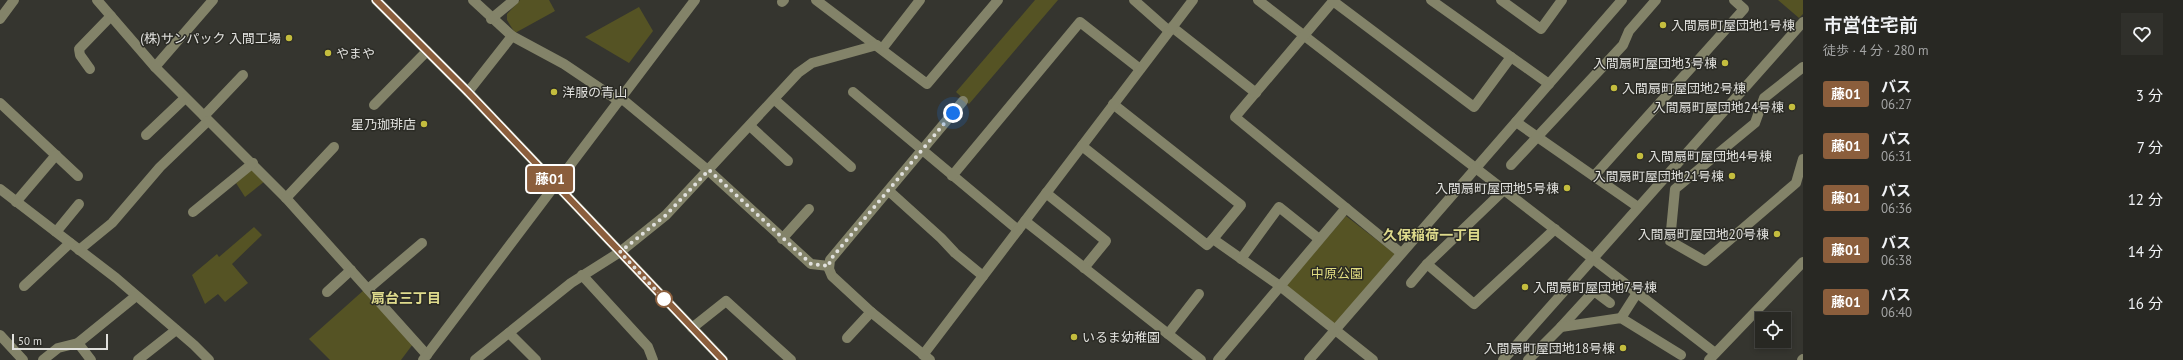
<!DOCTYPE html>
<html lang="ja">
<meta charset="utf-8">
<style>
body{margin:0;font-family:"PT Sans","Noto Sans JP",sans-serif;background:#30302b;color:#f1f3f6;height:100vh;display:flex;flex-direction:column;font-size:15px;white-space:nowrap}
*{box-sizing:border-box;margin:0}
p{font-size:13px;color:#a5a6a6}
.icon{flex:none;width:22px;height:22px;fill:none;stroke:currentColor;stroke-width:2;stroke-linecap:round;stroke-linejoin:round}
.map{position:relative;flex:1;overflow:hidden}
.sheet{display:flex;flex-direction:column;background:#282823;width:380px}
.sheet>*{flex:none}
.badge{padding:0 8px;border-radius:3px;font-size:14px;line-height:26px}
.fabs{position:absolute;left:1755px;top:312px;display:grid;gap:8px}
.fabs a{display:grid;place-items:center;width:36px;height:36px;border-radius:0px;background:#282823;box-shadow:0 2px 6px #0003,0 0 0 1px #444441;font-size:20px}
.scale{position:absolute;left:12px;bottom:10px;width:96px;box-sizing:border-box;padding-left:4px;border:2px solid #e0e0dd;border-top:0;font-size:11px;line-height:14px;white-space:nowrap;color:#e0e0dd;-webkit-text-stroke:3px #2b2b25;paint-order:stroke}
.you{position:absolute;width:20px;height:20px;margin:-10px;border:3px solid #fff;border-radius:50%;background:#1a73e8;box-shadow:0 0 0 6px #1a73e833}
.map>.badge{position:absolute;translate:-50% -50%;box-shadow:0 0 0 2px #fff}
.round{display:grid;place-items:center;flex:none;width:42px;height:42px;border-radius:0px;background:#30302b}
.head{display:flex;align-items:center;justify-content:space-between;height:68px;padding:0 20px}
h1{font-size:19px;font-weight:600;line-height:30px}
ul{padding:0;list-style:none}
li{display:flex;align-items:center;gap:12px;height:52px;padding:0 20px}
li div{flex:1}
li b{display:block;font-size:15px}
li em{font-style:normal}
li .badge{min-width:44px;font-weight:700;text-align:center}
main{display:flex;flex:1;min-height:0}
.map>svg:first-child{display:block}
.green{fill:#555324}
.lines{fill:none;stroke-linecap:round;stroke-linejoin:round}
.minor{stroke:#838369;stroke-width:10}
.line-casing{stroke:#fff;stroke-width:9}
.line{stroke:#8b5e3c;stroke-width:6}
.walk{stroke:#e0e0dd;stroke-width:4;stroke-dasharray:0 7.2}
.poi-dot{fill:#c4bd3e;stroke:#2b2b25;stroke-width:1.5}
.stop-dot{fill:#fff;stroke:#8b5e3c;stroke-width:2}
.labels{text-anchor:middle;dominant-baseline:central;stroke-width:3;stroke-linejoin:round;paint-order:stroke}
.poi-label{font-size:13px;fill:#e0e0dd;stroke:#2b2b25;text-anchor:end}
.park-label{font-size:13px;fill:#e1dd81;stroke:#2b2b25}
.neighbourhood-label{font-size:14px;font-weight:bold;fill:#deda8c;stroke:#2b2b25}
</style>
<main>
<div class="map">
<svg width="1803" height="360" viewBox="0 0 1803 360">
<rect width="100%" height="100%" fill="#35352f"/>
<g class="green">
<path d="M520 0H549L555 11 515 33 507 20V14Z"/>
<path d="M1035 0H1058L969 104 956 92Z"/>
<path d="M1778 0H1803V14L1799 18Z"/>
<path d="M639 7 653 31 629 63 585 37Z"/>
<path d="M252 169 265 181 245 197 236 183Z"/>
<path d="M1346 216 1395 254 1334 326 1285 286Z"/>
<path d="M254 227 262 235 232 264 248 283 225 302 218 294 205 304 192 275 217 254 219 257Z"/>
<path d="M364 290 413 344 401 360H330L309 339Z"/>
</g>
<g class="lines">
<g class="minor">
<path d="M97 0 155 67 286 198 427 355"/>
<path d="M376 0 468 92 723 360"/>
<path d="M473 0 512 36 564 64 619 101"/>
<path d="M816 0 927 84 998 0"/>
<path d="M1134 0 1169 31"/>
<path d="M1258 0 1715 353"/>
<path d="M1334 0 1235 117 1401 253"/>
<path d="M1431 0 1549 84"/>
<path d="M1501 0 1541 29 1562 0"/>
<path d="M1333 1 1474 107 1511 57"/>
<path d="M782 2 784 0"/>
<path d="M0 19 14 0"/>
<path d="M491 19 514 0"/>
<path d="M1172 27 1256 93"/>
<path d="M882 49 920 0"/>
<path d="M155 67 213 0"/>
<path d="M1803 67 1764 98 1755 123 1675 189 1670 241 1705 261 1796 183 1803 159"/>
<path d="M90 69 80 55 79 49 111 16"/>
<path d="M468 92 512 36"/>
<path d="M853 92 1018 230"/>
<path d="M621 98 709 171 811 264 829 266"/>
<path d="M775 100 851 167"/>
<path d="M0 103 78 176"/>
<path d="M1113 104 1241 205 1213 239"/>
<path d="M374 105 427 51"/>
<path d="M204 116 243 75"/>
<path d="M1516 122 1638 207"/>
<path d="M750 126 788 161"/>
<path d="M146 135 185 98"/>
<path d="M1082 146 1207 245 1213 239 1280 286 1373 360"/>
<path d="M1511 165 1623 45 1629 31 1656 0"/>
<path d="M952 176 1080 22 1140 69"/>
<path d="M1594 176 1744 9 1734 0"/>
<path d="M0 189 116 278 194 345 209 360"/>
<path d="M889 191 941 238 955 253 983 276"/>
<path d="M1046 193 1106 241 1084 268"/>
<path d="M286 198 334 147"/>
<path d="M16 202 56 155"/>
<path d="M193 212 253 163"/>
<path d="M1025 221 1201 360"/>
<path d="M56 232 79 204"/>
<path d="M782 239 809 209"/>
<path d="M79 250 112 223 160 167 208 121"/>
<path d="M1241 259 1279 207 1319 239"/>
<path d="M1427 264 1474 304 1555 229"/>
<path d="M582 275 648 347 653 360"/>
<path d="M1411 283 1427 264 1504 190"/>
<path d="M24 286 70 243"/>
<path d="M368 289 422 243"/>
<path d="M327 292 351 270"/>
<path d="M1621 318 1637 293"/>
<path d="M1561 327 1594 291 1610 303"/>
<path d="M692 328 726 301 791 360"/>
<path d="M509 333 536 360"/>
<path d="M1168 334 1199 294"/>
<path d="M0 335 23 360"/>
<path d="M847 338 871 312"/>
<path d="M78 343 91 360"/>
<path d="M923 355 1193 0"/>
<path d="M43 360 58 348 78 343 136 296"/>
<path d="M138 360 176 330"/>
<path d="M423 360 695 0"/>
<path d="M475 360 571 283 620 252 666 215 798 73 812 63 877 45"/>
<path d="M930 360 871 312 832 276 829 269 830 260 963 101"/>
<path d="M1218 360 1346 208"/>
<path d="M1309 360 1622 0"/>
<path d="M1503 360 1803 22"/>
<path d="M1528 360 1561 327 1621 318 1681 355"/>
<path d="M1709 360 1803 262"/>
<path d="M1802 360 1803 359"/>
</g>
</g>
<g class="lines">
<g class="line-casing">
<path id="line" d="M376 0 468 92 723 360"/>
</g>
<use href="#line" class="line"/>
<path class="walk" d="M664 299 620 252 666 215 709 170 811 264 829 266 830 260 953 113"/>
</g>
<g class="poi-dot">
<circle cx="1663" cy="25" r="4"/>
<circle cx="289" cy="38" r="4"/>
<circle cx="328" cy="53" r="4"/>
<circle cx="1725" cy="63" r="4"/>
<circle cx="1614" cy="88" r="4"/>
<circle cx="554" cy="92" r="4"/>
<circle cx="1792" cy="107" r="4"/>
<circle cx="424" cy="124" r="4"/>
<circle cx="1640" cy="156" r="4"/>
<circle cx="1732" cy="176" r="4"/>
<circle cx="1567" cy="188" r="4"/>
<circle cx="1777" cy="234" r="4"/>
<circle cx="1525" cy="287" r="4"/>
<circle cx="1074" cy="337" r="4"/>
<circle cx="1623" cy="348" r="4"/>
</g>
<circle class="stop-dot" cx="664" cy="299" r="8"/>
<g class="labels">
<g class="poi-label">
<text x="1671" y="25" text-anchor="start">入間扇町屋団地1号棟</text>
<text x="281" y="38">(株)サンパック 入間工場</text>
<text x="336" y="53" text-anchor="start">やまや</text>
<text x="1717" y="63">入間扇町屋団地3号棟</text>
<text x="1622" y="88" text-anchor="start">入間扇町屋団地2号棟</text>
<text x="562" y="92" text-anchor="start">洋服の青山</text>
<text x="1784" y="107">入間扇町屋団地24号棟</text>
<text x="416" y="124">星乃珈琲店</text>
<text x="1648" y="156" text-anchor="start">入間扇町屋団地4号棟</text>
<text x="1724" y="176">入間扇町屋団地21号棟</text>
<text x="1559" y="188">入間扇町屋団地5号棟</text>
<text x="1769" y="234">入間扇町屋団地20号棟</text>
<text x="1533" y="287" text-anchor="start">入間扇町屋団地7号棟</text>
<text x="1082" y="337" text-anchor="start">いるま幼稚園</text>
<text x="1615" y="348">入間扇町屋団地18号棟</text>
</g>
<g class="park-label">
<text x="1337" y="273">中原公園</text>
</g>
<g class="neighbourhood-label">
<text x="1432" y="235">久保稲荷一丁目</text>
<text x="406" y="298">扇台三丁目</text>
</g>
</g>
</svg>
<div class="fabs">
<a><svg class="icon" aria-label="locate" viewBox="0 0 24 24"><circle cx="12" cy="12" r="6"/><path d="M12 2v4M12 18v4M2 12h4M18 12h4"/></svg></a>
</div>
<div class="scale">50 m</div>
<div class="you" style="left:953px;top:113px"></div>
<b class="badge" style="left:550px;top:179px;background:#8b5e3c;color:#fff">藤01</b>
</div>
<section class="sheet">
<div class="head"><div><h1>市営住宅前</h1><p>徒歩 · 4 分 · 280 m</p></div><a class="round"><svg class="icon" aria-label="heart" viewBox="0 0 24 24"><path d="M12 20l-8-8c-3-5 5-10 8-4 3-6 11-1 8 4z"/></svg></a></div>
<ul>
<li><span class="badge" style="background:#8b5e3c;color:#fff">藤01</span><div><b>バス</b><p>06:27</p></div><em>3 分</em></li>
<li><span class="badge" style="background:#8b5e3c;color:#fff">藤01</span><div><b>バス</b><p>06:31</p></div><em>7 分</em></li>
<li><span class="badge" style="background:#8b5e3c;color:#fff">藤01</span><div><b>バス</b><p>06:36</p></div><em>12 分</em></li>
<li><span class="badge" style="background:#8b5e3c;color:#fff">藤01</span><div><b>バス</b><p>06:38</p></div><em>14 分</em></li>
<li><span class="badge" style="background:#8b5e3c;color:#fff">藤01</span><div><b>バス</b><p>06:40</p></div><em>16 分</em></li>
</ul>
</section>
</main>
